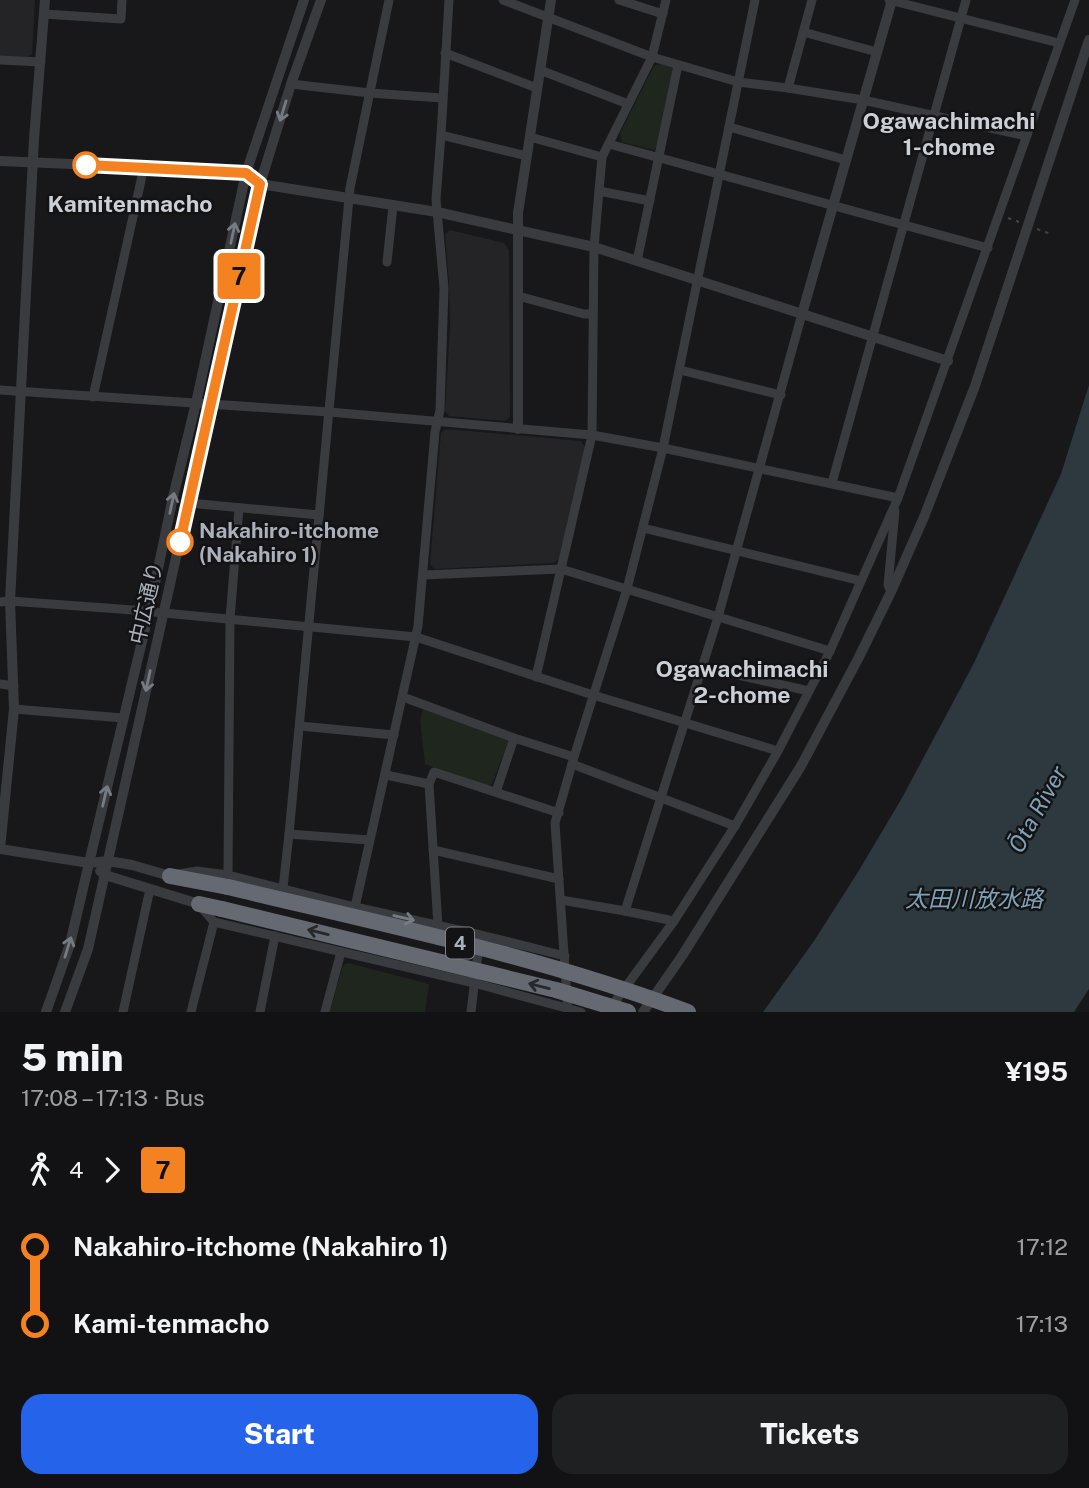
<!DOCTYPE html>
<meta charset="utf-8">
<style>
body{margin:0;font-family:"Public Sans","Noto Sans JP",sans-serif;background:#1f2022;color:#f1f3f6;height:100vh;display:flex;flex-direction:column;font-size:26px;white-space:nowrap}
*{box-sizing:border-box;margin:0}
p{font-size:23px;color:#9c9ea0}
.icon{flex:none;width:38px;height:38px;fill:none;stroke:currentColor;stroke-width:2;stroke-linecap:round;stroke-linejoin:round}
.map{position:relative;height:1012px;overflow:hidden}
.sheet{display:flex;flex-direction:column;background:#121214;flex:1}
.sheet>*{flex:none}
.badge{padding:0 14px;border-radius:5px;font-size:24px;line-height:46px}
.map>.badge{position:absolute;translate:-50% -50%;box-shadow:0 0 0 4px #fff}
.legs{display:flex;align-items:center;gap:10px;height:77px;padding:0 21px;font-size:23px}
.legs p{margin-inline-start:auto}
.headline{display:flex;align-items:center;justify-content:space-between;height:119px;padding:0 21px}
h1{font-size:38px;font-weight:800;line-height:52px}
.action{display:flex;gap:14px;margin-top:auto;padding:14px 21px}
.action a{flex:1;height:80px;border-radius:21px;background:#2563eb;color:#fff;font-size:28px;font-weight:800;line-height:80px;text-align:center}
.action a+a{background:#1f2022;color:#f1f3f6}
ul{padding:0 21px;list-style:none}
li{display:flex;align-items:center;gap:24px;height:77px;font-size:26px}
li i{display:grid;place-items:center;width:10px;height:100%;margin:0 9px;background:currentColor}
li i::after{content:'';width:18px;height:18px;margin:-9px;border:5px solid;border-radius:50%;background:#121214}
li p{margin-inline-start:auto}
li:first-child i{background:linear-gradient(#0000 50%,currentColor 0)}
li:last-child i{background:linear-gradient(currentColor 50%,#0000 0)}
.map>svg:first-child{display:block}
.built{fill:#242427}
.green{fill:#1e261e}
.water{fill:#2d393f}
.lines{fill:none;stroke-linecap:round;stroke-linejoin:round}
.path{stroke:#3f4246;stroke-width:2;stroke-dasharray:3.5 5;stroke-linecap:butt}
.minor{stroke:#393b3f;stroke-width:9}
.tertiary{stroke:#393b3f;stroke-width:10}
.motorway{stroke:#656971;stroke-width:16}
.motorway-bridge{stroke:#656971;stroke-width:16}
.oneway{stroke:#777c83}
.oneway2{stroke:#28282c}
.line-1-casing{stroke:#fff;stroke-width:16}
.line-1{stroke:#f58220;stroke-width:10}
.stop-1-dot{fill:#fff;stroke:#f58220;stroke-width:3.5}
.labels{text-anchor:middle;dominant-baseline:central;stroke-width:5;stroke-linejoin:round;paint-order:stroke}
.shield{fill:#131315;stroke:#7d8288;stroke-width:2}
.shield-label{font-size:19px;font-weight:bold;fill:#aab1ba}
.stop-label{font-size:21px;font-weight:bold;fill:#aab1ba;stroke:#131315;text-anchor:start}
.street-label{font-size:21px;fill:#aab1ba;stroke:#131315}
.neighbourhood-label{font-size:23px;font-weight:bold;fill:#cbcfd6;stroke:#131315}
.water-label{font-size:23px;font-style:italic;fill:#81a2b6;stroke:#131315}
</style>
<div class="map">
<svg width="1089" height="1012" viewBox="0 0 1089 1012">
<rect width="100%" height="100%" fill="#18181a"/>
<g class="built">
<path d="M0 0H35L32 54 27 57 0 56Z"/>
<path d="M450 230 504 243 509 250 510 417 505 421 449 416 445 411 450 326 449 283 445 234Z"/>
<path d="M446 429 581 441 585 447 559 559 554 563 434 569 430 564 441 433Z"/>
</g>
<g class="green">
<path d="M660 64 671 67 674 71 658 147 654 150 622 142 620 134 654 66Z"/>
<path d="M423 709 506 737 508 742 492 784 487 786 425 764 420 720Z"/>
<path d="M348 963 429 984 425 1012H330L343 965Z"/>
</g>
<path class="water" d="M1089 385V989L1074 1012H763L814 941 858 872 902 798 974 663 1061 474Z"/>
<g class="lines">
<g class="path">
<path d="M1008 218 1019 222"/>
<path d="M1037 229 1051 234"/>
</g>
<g class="minor">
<path d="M503 0 652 57 738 82 788 88 863 100 1027 136"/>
<path d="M619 0 663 14"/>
<path d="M889 0 1059 43"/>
<path d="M44 14 121 19 122 0"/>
<path d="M803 32 877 52"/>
<path d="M445 53 537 88"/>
<path d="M0 60 41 62"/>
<path d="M540 70 628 104"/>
<path d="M291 84 370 93 442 98"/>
<path d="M788 88 812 0"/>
<path d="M729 127 846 160"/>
<path d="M441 135 527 156"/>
<path d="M530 137 602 157"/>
<path d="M609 144 988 248"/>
<path d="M599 191 650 201"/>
<path d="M637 261 678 65"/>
<path d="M387 262 393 206"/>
<path d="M518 296 584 314H593"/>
<path d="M680 370 781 395"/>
<path d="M0 390 329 412 592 435 663 448 898 498"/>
<path d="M93 397 144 167"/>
<path d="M832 483 966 0"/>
<path d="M189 503 319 515"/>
<path d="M643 528 861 581"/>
<path d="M423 575 561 569 830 651"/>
<path d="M891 592 888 585 895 511"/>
<path d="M0 602 10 601 133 610 416 637 593 695 778 751"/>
<path d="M702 667 809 691"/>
<path d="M536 677 592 435 594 247 602 157 652 57 666 0"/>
<path d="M0 684 14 686"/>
<path d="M403 697 514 738 574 757"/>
<path d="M14 709 123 718"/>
<path d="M300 726 394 735"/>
<path d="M572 764 735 826"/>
<path d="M386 775 429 784"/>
<path d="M496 792 514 738"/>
<path d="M289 834 369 840"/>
<path d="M433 850 559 879"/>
<path d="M179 874 197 871 228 875 355 907 481 935 565 956"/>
<path d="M228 875 230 619 239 508"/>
<path d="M283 888 289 834 350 188 389 0"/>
<path d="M561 900 625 911 674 921"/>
<path d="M201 907 214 922 474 983 581 1012"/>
<path d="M355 907 418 626 435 432 440 410 444 288 436 199 441 135 449 0"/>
<path d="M625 911 718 617 802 314"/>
<path d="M438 926 429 784 434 772 559 813"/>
<path d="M611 1007 674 921 735 826 778 751 830 651 898 498 1075 0"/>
<path d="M123 1012 150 889"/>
<path d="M191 1012 214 922"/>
<path d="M260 1012 275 936"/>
<path d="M325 1012 341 952"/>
<path d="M471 1012 479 944"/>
<path d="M568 1012 555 823 574 757 627 589 663 448 755 0"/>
</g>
<g class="tertiary">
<path d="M0 161 144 167 246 173 260 184 437 212 594 247 948 361"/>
<path d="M802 314 892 0"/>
<path d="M518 429V213L551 0"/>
<path d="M0 849 14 709 10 601 34 139 45 0"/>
<path d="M0 849 89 863 108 861 132 865 170 876"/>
<path d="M100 871 105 875 199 904"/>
<path d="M46 1012 70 944 89 863 149 612 173 497 196 403 246 173 304 0"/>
<path d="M65 1012 88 949 260 184 291 84 321 0"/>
<path d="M643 1012 682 956 801 766 858 659 891 592 924 517 975 386 1089 40"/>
</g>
<g class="motorway">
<path d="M170 876 228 887"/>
<path d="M199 904 222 909"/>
</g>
<g class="motorway-bridge">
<path d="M228 887C382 924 539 956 688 1012"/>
<path d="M222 909 556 990 628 1012"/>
</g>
</g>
<defs><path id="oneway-shaft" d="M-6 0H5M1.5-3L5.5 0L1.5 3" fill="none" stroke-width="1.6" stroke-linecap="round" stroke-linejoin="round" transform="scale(1.75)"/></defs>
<g class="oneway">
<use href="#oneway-shaft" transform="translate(283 111) rotate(107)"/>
<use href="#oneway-shaft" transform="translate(233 233) rotate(-78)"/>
<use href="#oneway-shaft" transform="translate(172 503) rotate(-78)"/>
<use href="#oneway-shaft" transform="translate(148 681) rotate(102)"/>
<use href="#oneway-shaft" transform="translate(105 796) rotate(-77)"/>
<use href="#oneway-shaft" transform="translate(404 918) rotate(13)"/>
<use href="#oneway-shaft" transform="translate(68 947) rotate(-73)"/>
</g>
<g class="oneway2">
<use href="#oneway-shaft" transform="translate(318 932) rotate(-166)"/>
<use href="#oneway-shaft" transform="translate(539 986) rotate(-166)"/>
</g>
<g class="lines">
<g class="line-1-casing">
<path id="line-1" d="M86 165 246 173 260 184 180 542"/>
</g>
<use href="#line-1" class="line-1"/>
</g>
<g class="stop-1-dot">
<circle cx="86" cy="165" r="12"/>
<circle cx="180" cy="542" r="12"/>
</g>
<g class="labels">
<rect class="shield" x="446" y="927.5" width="28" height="31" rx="5"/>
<g class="shield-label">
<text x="460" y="943">4</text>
</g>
<g class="stop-label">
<text x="199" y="530">Nakahiro-itchome<tspan x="199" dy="24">(Nakahiro 1)</tspan></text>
</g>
<g class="street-label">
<text transform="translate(146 603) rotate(-77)">中広通り</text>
</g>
<g class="neighbourhood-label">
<text x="949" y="120">Ogawachimachi<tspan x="949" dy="26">1-chome</tspan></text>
<text x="130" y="203">Kamitenmacho</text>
<text x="742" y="668">Ogawachimachi<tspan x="742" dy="26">2-chome</tspan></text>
</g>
<g class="water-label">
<text transform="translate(1037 809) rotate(-61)">Ōta River</text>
<text x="974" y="898">太田川放水路</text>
</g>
</g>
</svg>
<b class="badge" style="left:239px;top:276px;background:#f58220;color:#111">7</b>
</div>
<section class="sheet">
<div class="headline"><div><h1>5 min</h1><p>17:08 – 17:13 · Bus</p></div><b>¥195</b></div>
<div class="legs"><svg class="icon" aria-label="walk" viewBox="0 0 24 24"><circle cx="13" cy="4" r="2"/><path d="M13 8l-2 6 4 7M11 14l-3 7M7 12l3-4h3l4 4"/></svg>4<svg class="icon" aria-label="forward" viewBox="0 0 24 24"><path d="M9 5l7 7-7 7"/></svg><b class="badge" style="background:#f58220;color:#111">7</b></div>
<ul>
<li><i style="color:#f58220"></i><b>Nakahiro-itchome (Nakahiro 1)</b><p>17:12</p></li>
<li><i style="color:#f58220"></i><b>Kami-tenmacho</b><p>17:13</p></li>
</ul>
<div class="action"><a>Start</a><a>Tickets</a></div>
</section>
